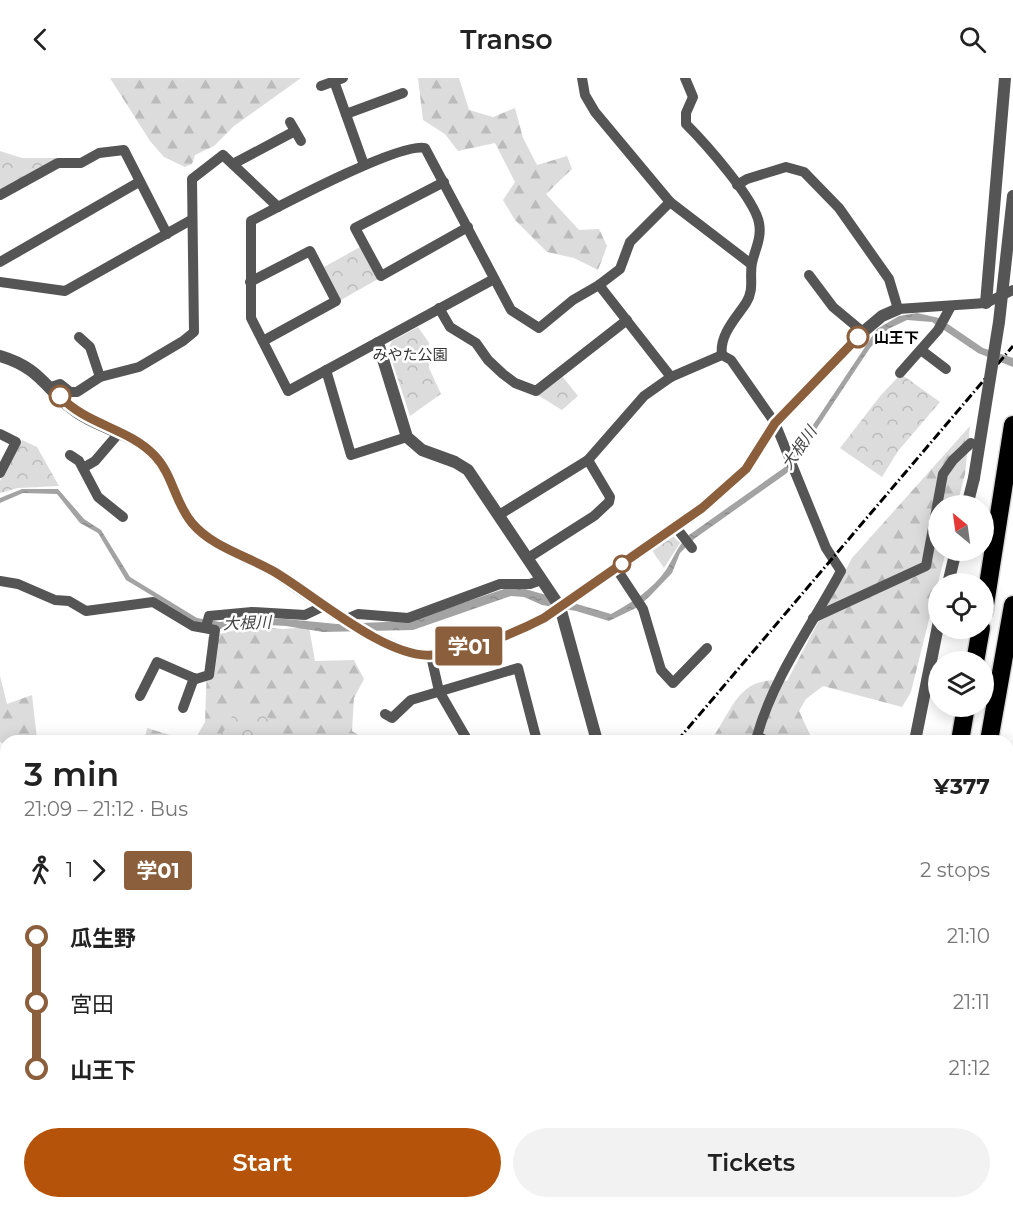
<!DOCTYPE html>
<meta charset="utf-8">
<style>
body{margin:0;font-family:Montserrat,"Noto Sans JP",sans-serif;background:#f2f2f2;color:#222;height:100vh;display:flex;flex-direction:column;font-size:22px;white-space:nowrap}
*{box-sizing:border-box;margin:0}
p{font-size:20px;color:#767676}
.icon{flex:none;width:33px;height:33px;fill:none;stroke:currentColor;stroke-width:2;stroke-linecap:round;stroke-linejoin:round}
.map{position:relative;flex:1;overflow:hidden}
.sheet{position:absolute;left:0px;top:657px;width:1014px;height:474px;display:flex;flex-direction:column;background:#fff;border-radius:18px 18px 0 0;box-shadow:0 3px 15px #0003}
.sheet>*{flex:none}
.badge{padding:0 12px;border-radius:4px;font-size:21px;line-height:39px}
.needle{width:39px;rotate:331deg}
.fabs{position:absolute;left:928px;top:417px;display:grid;gap:12px}
.fabs a{display:grid;place-items:center;width:66px;height:66px;border-radius:50%;background:#fff;box-shadow:0 3px 15px #0003;font-size:30px}
.map>.badge{position:absolute;translate:-50% -50%;box-shadow:0 0 0 3px #fff}
.legs{display:flex;align-items:center;gap:9px;height:66px;padding:0 24px;font-size:20px}
.legs p{margin-inline-start:auto}
.head{display:flex;align-items:center;justify-content:space-between;height:102px;padding:0 24px}
h1{font-size:33px;font-weight:600;line-height:45px}
.action{display:flex;gap:12px;margin-top:auto;padding:12px 24px}
.action a{flex:1;height:69px;border-radius:36px;background:#b45309;color:#fff;font-size:24px;font-weight:600;line-height:69px;text-align:center}
.action a+a{background:#f2f2f2;color:#222}
ul{padding:0 24px;list-style:none}
li{display:flex;align-items:center;gap:21px;height:66px;font-size:22px}
li i{display:grid;place-items:center;width:9px;height:100%;margin:0 8px;background:currentColor}
li i::after{content:'';width:15px;height:15px;margin:-8px;border:4px solid;border-radius:50%;background:#fff}
li p{margin-inline-start:auto}
li:first-child i{background:linear-gradient(#0000 50%,currentColor 0)}
li:last-child i{background:linear-gradient(currentColor 50%,#0000 0)}
header{display:flex;justify-content:space-between;align-items:center;height:78px;padding:0 24px;background:#fff;font-size:27px;font-weight:600}
.map>svg:first-child{display:block}
.forest{fill:url(#forest-firs)}
.park{fill:url(#park-crowns)}
.water{fill:url(#water-ripples)}
.lines{fill:none;stroke-linecap:round;stroke-linejoin:round}
.motorway-casing{stroke:#dbdbdb;stroke-width:21}
.minor{stroke:#555;stroke-width:10}
.tertiary{stroke:#555;stroke-width:12}
.secondary{stroke:#222;stroke-width:12}
.motorway{stroke:#000;stroke-width:18}
.rail{stroke:#000;stroke-width:3;stroke-dasharray:9 3 1.5 3;stroke-linecap:butt}
.tertiary-bridge{stroke:#555;stroke-width:12}
.line-1-casing{stroke:#fff;stroke-width:14}
.line-1{stroke:#8b5e3c;stroke-width:9}
.stop-1-dot{fill:#fff;stroke:#8b5e3c;stroke-width:3}
.labels{text-anchor:middle;dominant-baseline:central;stroke-width:5;stroke-linejoin:round;paint-order:stroke}
.stop-label{font-size:15px;font-weight:bold;fill:#000;stroke:#fff;text-anchor:start}
.park-label{font-size:15px;fill:#333;stroke:#fff}
.water-label{font-size:16px;font-style:italic;fill:#444;stroke:#fff}
</style>
<header><svg class="icon" aria-label="back" viewBox="0 0 24 24"><path d="M15 5l-7 7 7 7"/></svg>Transo<svg class="icon" aria-label="search" viewBox="0 0 24 24"><circle cx="10" cy="10" r="6"/><path d="M15 15l6 6"/></svg></header>
<div class="map">
<svg width="1013" height="1131" viewBox="0 0 1013 1131">
<defs>
<pattern id="forest-firs" width="22" height="20" patternUnits="userSpaceOnUse" patternTransform="scale(1.5)"><rect width="22" height="20" fill="#dcdcdc"/><path d="M5 1l3.5 6h-7zM16 11l3.5 6h-7z" fill="#bbb"/></pattern>
<pattern id="park-crowns" width="20" height="18" patternUnits="userSpaceOnUse" patternTransform="scale(1.5)"><rect width="20" height="18" fill="#dcdcdc"/><path d="M2 6a3 3 0 1 1 6 0M12 15a3 3 0 1 1 6 0" fill="none" stroke="#bbb"/></pattern>
<pattern id="water-ripples" width="26" height="14" patternUnits="userSpaceOnUse" patternTransform="scale(1.5)"><rect width="26" height="14" fill="#a3a3a3"/><path d="M2 4q2-2 4 0t4 0M15 11q2-2 4 0t4 0" fill="none" stroke="#8b8b8b"/></pattern>
</defs>
<rect width="100%" height="100%" fill="#fff"/>
<g class="forest">
<path d="M110 0H301L234 48 214 68 195 77 192 86 185 89 164 79 150 63Z"/>
<path d="M418 0H459L469 32 493 39 515 30 523 60 537 87 567 78 572 91 546 116 579 152 599 151 607 168 598 192 574 180 547 174 515 142 503 122 515 104 495 65 458 73 445 56 423 42Z"/>
<path d="M970 348 965 396 957 427 939 428V472L946 473 911 614 902 629 823 608 806 621 799 633 813 663H713L712 661C735 626 740 597 787 603L852 480Z"/>
<path d="M251 548 283 551 309 549 315 583 354 582 364 601 354 620 352 653 368 663H194L205 644 208 559Z"/>
<path d="M0 598 7 626 32 617 37 661 6 663V667L0 664Z"/>
<path d="M147 650 190 663H135L146 656Z"/>
<path d="M219 1125H267L262 1131H214Z"/>
</g>
<g class="park">
<path d="M0 73 22 80H57L0 112Z"/>
<path d="M360 169 378 201 341 222 324 189Z"/>
<path d="M418 249 429 265V290L441 316 410 338 388 271 392 263Z"/>
<path d="M901 296 940 324 898 373 882 399 840 370 881 317Z"/>
<path d="M562 298 578 318 562 332 536 316Z"/>
<path d="M22 362 37 369 59 408 18 410 0 415V403Z"/>
<path d="M672 457 680 465 664 490 652 472Z"/>
<path d="M238 628 274 642 267 663H218Z"/>
</g>
<path class="water" d="M917 235 939 240 983 270 1013 280V289L978 275 932 244 907 242 888 251 870 270 787 395 694 461 680 475 672 495 651 517 638 529 609 543 576 533 542 527 524 519 511 518 413 552 323 554 286 548 251 546 220 551 196 544 126 502 98 455 80 445 57 416 23 415 0 425V420L22 411H58L84 441 101 452 130 499 197 540 220 544 252 540 286 541 337 546 409 543 507 510H522L611 536C631 525 652 512 666 492 674 480 677 468 689 457L785 389 877 251 899 238Z"/>
<g class="lines">
<g class="motorway-casing">
<g id="motorway">
<path d="M984 533 1013 347"/>
<path d="M975 584 981 550"/>
<path d="M960 663 966 628"/>
<path d="M989 663 1013 527"/>
<path d="M841 1131 842 1125"/>
<path d="M869 1131 870 1125"/>
</g>
</g>
<g class="minor">
<path d="M582 0 585 17 595 34 670 124 751 186"/>
<path d="M685 0 693 19 686 35V46C704 64 755 121 759 145 762 160 755 171 752 185 749 199 755 211 746 225 736 240 719 257 722 277"/>
<path d="M334 3 364 87"/>
<path d="M321 8 343 0"/>
<path d="M346 36 403 15"/>
<path d="M290 44 301 63"/>
<path d="M233 86 295 53"/>
<path d="M444 104 355 150 381 198 468 149"/>
<path d="M737 107 747 101 786 89 804 94 839 130 889 201 898 231 986 225 1013 212"/>
<path d="M0 117 58 85H81L99 75 124 72 167 156"/>
<path d="M0 184 139 104"/>
<path d="M809 197 833 229 863 254"/>
<path d="M494 201 288 313 251 240V143C278 129 400 64 425 70L511 232 539 250 573 222 599 207 620 191 630 164 670 124"/>
<path d="M0 204 65 213 191 142"/>
<path d="M250 204 310 173 336 223 263 263"/>
<path d="M599 207 671 299"/>
<path d="M439 230 450 249 476 265 488 282 503 296 515 305 536 313 627 242"/>
<path d="M79 259 90 269 100 299"/>
<path d="M921 272 946 291"/>
<path d="M722 277 731 282 775 345 826 470 841 493C812 547 774 598 757 658L767 663"/>
<path d="M326 292 351 377 407 359"/>
<path d="M900 295 938 252 951 228"/>
<path d="M51 309 60 306 70 314H77L100 299 139 289 183 263 194 254 192 101 223 77 278 129"/>
<path d="M0 356 16 364 0 395"/>
<path d="M70 377 79 383 98 419 123 439"/>
<path d="M83 390 95 383 119 355"/>
<path d="M499 437 588 382 644 318 671 299 722 277"/>
<path d="M675 448 692 470"/>
<path d="M528 480 594 438 609 424 610 419 588 382"/>
<path d="M616 490 643 531 661 592 673 605 707 570"/>
<path d="M0 503 18 506 55 522 69 523 86 533 153 524 193 548 215 552 209 597 196 601 157 584 140 618"/>
<path d="M813 540 926 488 943 396 953 382 971 365"/>
<path d="M346 541 358 536 408 540 500 506H530L541 502"/>
<path d="M206 549 209 538 252 534 305 537 324 528"/>
<path d="M431 578 439 613 468 663"/>
<path d="M183 630 194 600"/>
<path d="M385 636 392 640 411 622 518 590 537 663"/>
<path d="M1008 720 1013 721"/>
<path d="M1008 825 1013 793"/>
<path d="M1008 1122 1013 1121"/>
<path d="M379 1125 386 1131"/>
<path d="M607 1125 610 1131"/>
<path d="M757 1125 759 1131"/>
<path d="M174 1131 176 1125"/>
<path d="M214 1131 219 1125"/>
<path d="M351 1131 355 1125"/>
<path d="M637 1131 646 1125"/>
<path d="M928 1131 930 1125"/>
<path d="M985 1131V1125"/>
</g>
<g class="tertiary">
<path d="M986 225 1005 0"/>
<path d="M378 265 407 359 422 372 455 384 468 392 560 529 597 663"/>
<path d="M0 278C41 290 45 311 75 333 99 351 133 355 155 377 175 398 176 430 197 451 219 472 252 480 277 496 312 519 390 580 432 577 466 575 514 556 544 540L702 430 746 391 775 345 863 254 882 238 898 231"/>
<path d="M967 428 974 400"/>
<path d="M948 506 956 472"/>
<path d="M915 663 939 543"/>
<path d="M0 879 6 878"/>
<path d="M0 948 6 955"/>
<path d="M122 1125 125 1131"/>
<path d="M790 1131 792 1125"/>
</g>
<g class="secondary">
<path d="M1008 1073 1013 1070"/>
<path d="M907 1131 917 1125"/>
</g>
<use href="#motorway" class="motorway"/>
<g class="rail">
<path d="M677 663 1013 268"/>
<path d="M282 1131 287 1125"/>
<path d="M308 1131 313 1125"/>
</g>
<path class="tertiary-bridge" d="M974 400 999 244 1013 118"/>
</g>
<g class="lines">
<g class="line-1-casing">
<path id="line-1" d="M60 318C86 347 129 350 155 378 173 397 175 425 192 445 212 469 247 478 273 493 313 516 386 581 432 577 467 575 513 556 544 540L702 430 746 391 775 345 858 259"/>
</g>
<use href="#line-1" class="line-1"/>
</g>
<g class="stop-1-dot">
<circle cx="858" cy="259" r="10"/>
<circle cx="60" cy="318" r="10"/>
<circle cx="622" cy="486" r="8"/>
</g>
<g class="labels">
<g class="stop-label">
<text x="874" y="259">山王下</text>
</g>
<g class="park-label">
<text x="410" y="276">みやた公園</text>
</g>
<g class="water-label">
<text transform="translate(799 370) rotate(-55)">大根川</text>
<text transform="translate(247 545) rotate(-2)">大根川</text>
</g>
</g>
</svg>
<div class="fabs">
<a><svg class="needle" viewBox="-14 -14 28 28"><path d="M0-13l5 13h-10z" fill="#e53935"/><path d="M0 13l5-13h-10z" fill="#767676"/></svg></a>
<a><svg class="icon" aria-label="locate" viewBox="0 0 24 24"><circle cx="12" cy="12" r="6"/><path d="M12 2v4M12 18v4M2 12h4M18 12h4"/></svg></a>
<a><svg class="icon" aria-label="layers" viewBox="0 0 24 24"><path d="M12 4l9 5-9 5-9-5zM3 14l9 5 9-5"/></svg></a>
</div>
<b class="badge" style="left:469px;top:568px;background:#8b5e3c;color:#fff">学01</b>
<section class="sheet">
<div class="head"><div><h1>3 min</h1><p>21:09 – 21:12 · Bus</p></div><b>¥377</b></div>
<div class="legs"><svg class="icon" aria-label="walk" viewBox="0 0 24 24"><circle cx="13" cy="4" r="2"/><path d="M13 8l-2 6 4 7M11 14l-3 7M7 12l3-4h3l4 4"/></svg>1<svg class="icon" aria-label="forward" viewBox="0 0 24 24"><path d="M9 5l7 7-7 7"/></svg><b class="badge" style="background:#8b5e3c;color:#fff">学01</b><p>2 stops</p></div>
<ul>
<li><i style="color:#8b5e3c"></i><b>瓜生野</b><p>21:10</p></li>
<li><i style="color:#8b5e3c"></i><span>宮田</span><p>21:11</p></li>
<li><i style="color:#8b5e3c"></i><b>山王下</b><p>21:12</p></li>
</ul>
<div class="action"><a>Start</a><a>Tickets</a></div>
</section>
</div>
